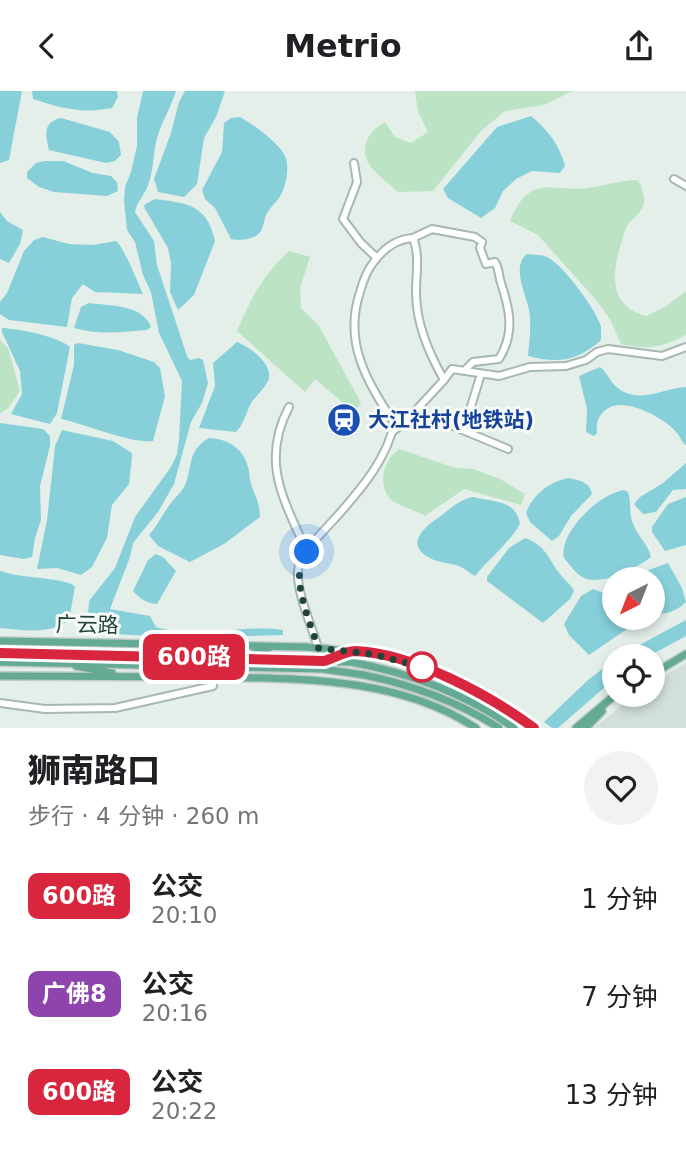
<!DOCTYPE html>
<html lang="zh">
<meta charset="utf-8">
<style>
body{margin:0;font-family:"DejaVu Sans","Noto Sans SC",sans-serif;background:#f2f2f2;color:#202124;height:100vh;display:flex;flex-direction:column;font-size:26px;white-space:nowrap}
*{box-sizing:border-box;margin:0}
p{font-size:23px;color:#757577}
.icon{flex:none;width:38px;height:38px;fill:none;stroke:currentColor;stroke-width:2;stroke-linecap:round;stroke-linejoin:round}
.map{position:relative;height:637px;overflow:hidden}
.sheet{display:flex;flex-direction:column;background:#fff;flex:1}
.sheet>*{flex:none}
.badge{padding:0 14px;border-radius:10px;font-size:24px;line-height:46px}
.needle{width:46px;rotate:222deg}
.controls{position:absolute;left:602px;top:476px;display:grid;gap:14px}
.controls a{display:grid;place-items:center;width:63px;height:63px;border-radius:50%;background:#fff;box-shadow:0 4px 10px #0003;font-size:35px}
.you{position:absolute;width:35px;height:35px;margin:-18px;border:5px solid #fff;border-radius:50%;background:#1a73e8;box-shadow:0 0 0 10px #1a73e833}
.map>.badge{position:absolute;translate:-50% -50%;box-shadow:0 0 0 4px #fff}
.round{display:grid;place-items:center;flex:none;width:74px;height:74px;border-radius:37px;background:#f2f2f2}
.headline{display:flex;align-items:center;justify-content:space-between;height:119px;padding:0 28px}
h1{font-size:33px;font-weight:800;line-height:52px}
ul{padding:0;list-style:none}
li{display:flex;align-items:center;gap:21px;height:98px;padding:0 28px}
li div{flex:1}
li b{display:block;font-size:26px}
li em{font-style:normal}
li .badge{min-width:77px;font-weight:700;text-align:center}
header{display:flex;justify-content:space-between;align-items:center;height:91px;padding:0 28px;background:#fff;font-size:32px;font-weight:800}
.map>svg:first-child{display:block}
.built{fill:#d2e0d9}
.green{fill:#bbe3c4}
.water{fill:#87d0da}
.lines{fill:none;stroke-linecap:round;stroke-linejoin:round}
.minor-casing{stroke:#a6b8b1;stroke-width:10}
.major-casing{stroke:#c1cbc8;stroke-width:10}
.minor{stroke:#fff;stroke-width:6}
.major{stroke:#64aa95;stroke-width:7}
.major-bridge-casing{stroke:#c1cbc8;stroke-width:10;stroke-linecap:butt}
.major-bridge{stroke:#64aa95;stroke-width:7}
.line-casing{stroke:#fff;stroke-width:16}
.line{stroke:#d7263d;stroke-width:10}
.walk{stroke:#214439;stroke-width:7;stroke-dasharray:0 12.6}
.stop-dot{fill:#fff;stroke:#d7263d;stroke-width:3.5}
.labels{text-anchor:middle;dominant-baseline:central;stroke-width:6;stroke-linejoin:round;paint-order:stroke}
.transit-label{font-size:21px;font-weight:bold;fill:#164399;stroke:#f6fbf8;text-anchor:start}
.street-label{font-size:21px;fill:#214439;stroke:#f6fbf8}
</style>
<header><svg class="icon" aria-label="back" viewBox="0 0 24 24"><path d="M15 5l-7 7 7 7"/></svg>Metrio<svg class="icon" aria-label="share" viewBox="0 0 24 24"><path d="M12 15V3M7 8l5-5 5 5M5 13v7h14v-7"/></svg></header>
<div class="map">
<svg width="686" height="637" viewBox="0 0 686 637">
<rect width="100%" height="100%" fill="#e4efea"/>
<path class="built" d="M686 572V637H594L635 604H653V591Z"/>
<g class="green">
<path d="M415 0H573L544 14 505 20 481 40 433 100 398 101C384 87 359 74 366 52 370 41 375 37 385 31L395 46 411 52 428 41 418 21Z"/>
<path d="M638 89C642 96 646 107 643 115 640 124 629 129 626 137 615 169 601 213 646 225L665 216 686 200V244C660 257 649 259 621 253L610 228 596 209 538 144 510 130C530 82 549 101 588 97 606 95 618 89 638 89Z"/>
<path d="M289 160 310 166 300 197 301 217 319 235 361 312 354 321 315 288 305 301 237 240C251 207 263 184 289 160Z"/>
<path d="M0 249 8 257 20 300 8 317 0 323Z"/>
<path d="M399 358 455 377 473 378 500 388 525 403 521 414 464 398 425 425C417 420 393 412 390 408 377 393 384 368 399 358Z"/>
</g>
<g class="water">
<path d="M0 0H22L9 69 0 72Z"/>
<path d="M32 0H117L118 6 112 17C82 23 60 17 33 8Z"/>
<path d="M143 0H176C171 16 162 30 157 47 153 62 154 77 149 91 146 103 137 110 135 121L154 150 157 174 187 265 190 269 199 267 203 269 208 292 202 312 191 331 174 393 158 421 133 452 130 466 110 518 150 525 156 536C193 548 244 533 283 539V544C254 545 95 549 80 536L88 525 89 510 115 477 135 426 171 376 177 363 179 348 182 290 159 242 151 201 143 184 135 151 127 139 124 110 125 96 131 81 137 55V27Z"/>
<path d="M185 0H225L216 26 204 47 197 93 184 106 158 101 154 88 171 42 179 11Z"/>
<path d="M531 25C548 39 559 53 565 75L560 82 532 80 516 88 503 100 495 117 481 127 448 107 443 98 497 36Z"/>
<path d="M240 26C253 33 279 52 285 65 290 76 286 97 279 107 275 112 269 118 266 124 264 129 264 135 261 140 255 149 241 150 231 148L215 117 205 108 202 99 222 61 224 32 231 27Z"/>
<path d="M61 27 110 41 119 51 121 64 115 70 106 72 49 59C45 43 43 31 61 27Z"/>
<path d="M45 70H63L93 82 111 85 117 91 118 100 107 105 54 101 39 96 27 87V81L36 72Z"/>
<path d="M155 108C188 112 207 114 215 150L194 204 178 219 170 201 171 172 168 157 145 118 144 114Z"/>
<path d="M0 121 7 130 23 139 20 153 9 172 0 168Z"/>
<path d="M43 146 69 153 93 154 116 150C125 158 137 190 143 203L95 201 83 193 72 207 67 236 9 229 0 223V211L7 202 24 160 34 149Z"/>
<path d="M527 163C534 164 542 163 549 167 564 176 594 216 600 233 602 238 601 243 601 249 578 270 558 273 528 265 529 252 531 239 530 226 530 209 509 177 527 163Z"/>
<path d="M89 212C109 215 143 213 151 236L147 239C123 241 98 244 74 237L81 216Z"/>
<path d="M2 237C20 238 57 245 70 256L57 322 50 333 11 323 22 303 20 280 2 241Z"/>
<path d="M237 251C250 256 275 274 268 290 264 298 256 305 251 312 246 322 244 333 236 341L199 337 215 295 213 272Z"/>
<path d="M78 252 118 259 154 271 160 277 165 305 153 350C132 353 85 333 61 328L74 274V254Z"/>
<path d="M600 276C608 282 610 292 619 298 640 313 664 297 686 296V354C682 352 681 347 677 342 665 327 624 305 607 318 598 324 596 332 597 342L594 345 586 341 587 318 579 285Z"/>
<path d="M0 332 43 338 50 345V355L40 395 41 429 35 447 32 466 24 468 0 464Z"/>
<path d="M62 339 113 350 132 362V366L129 393 112 414 107 447 92 476 81 484 57 477 37 478 47 429 55 355Z"/>
<path d="M209 347C228 348 243 357 248 376 250 381 249 387 251 393 256 408 259 408 260 426L224 453 190 471 158 455 149 444C158 434 163 422 171 412 175 406 182 401 185 394 193 375 187 359 209 347Z"/>
<path d="M686 372V398L673 399 656 421 643 423 634 413 640 406 663 392Z"/>
<path d="M568 387C579 389 590 391 592 403L571 425 559 445 552 450 530 431 526 422C533 403 549 391 568 387Z"/>
<path d="M624 399 628 401C632 412 628 424 634 435 639 447 648 453 651 466 637 477 601 495 584 487 576 483 570 474 564 467 558 442 600 402 624 399Z"/>
<path d="M473 406C492 411 516 408 520 433 509 452 489 468 475 485 470 483 466 478 461 476 452 472 442 472 434 469 407 457 417 442 435 429 447 421 459 408 473 406Z"/>
<path d="M686 406V454L665 460 652 441V436L668 413Z"/>
<path d="M525 447C546 454 548 468 560 483 565 490 570 492 574 500L570 508 543 532 487 490V486L509 457Z"/>
<path d="M156 463 163 466 176 480 157 513C146 512 140 508 133 500L148 469Z"/>
<path d="M668 472 682 497 686 511C678 519 664 526 653 521V488H630L635 484Z"/>
<path d="M0 480C24 488 48 485 72 493L75 496 69 529C50 544 23 539 0 537Z"/>
<path d="M593 498 614 506V527H641L643 530 627 538 589 564 569 544 564 533 581 505Z"/>
<path d="M686 529V545L649 565H619Z"/>
<path d="M614 569V588L558 637H552L544 631 588 589Z"/>
</g>
<g class="lines">
<g class="minor-casing">
<g id="minor">
<path d="M354 72 357 91 343 128 361 152 377 167"/>
<path d="M674 88 686 95"/>
<path d="M413 147 432 138 475 146 482 151 480 157 486 173 495 171C500 179 498 184 501 192 510 219 515 242 499 268L473 271 466 278"/>
<path d="M444 289 452 278 499 285 530 276 566 275 586 269 597 261 608 258 662 265 686 256"/>
<path d="M289 316C260 371 284 409 307 461"/>
<path d="M429 325 508 358"/>
<path d="M464 338 481 283"/>
<path d="M318 557C312 535 296 501 298 479 299 462 328 436 339 423 362 397 388 366 394 332 367 290 343 252 360 201 363 190 366 181 373 172 383 158 396 148 413 147 420 164 416 182 416 201 416 233 429 262 444 289L406 330 392 341"/>
<path d="M0 612 45 618 115 617 213 595 214 586"/>
</g>
</g>
<g class="major-casing">
<g id="major">
<path d="M0 550 306 556C396 563 460 583 534 637"/>
<path d="M0 562 351 571"/>
<path d="M244 566 269 557"/>
<path d="M0 571 323 578 364 584"/>
<path d="M76 575 112 582"/>
<path d="M653 583 686 563"/>
<path d="M0 585C71 586 142 585 213 586 303 588 398 586 476 637"/>
<path d="M576 637 615 604"/>
<path d="M586 637 602 620"/>
</g>
</g>
<use href="#minor" class="minor"/>
<use href="#major" class="major"/>
<g class="major-bridge-casing">
<g id="major-bridge">
<path d="M351 571C410 582 465 602 514 637"/>
<path d="M364 584C413 594 457 610 499 637"/>
</g>
</g>
<use href="#major-bridge" class="major-bridge"/>
</g>
<g class="lines">
<g class="line-casing">
<path id="line" d="M0 562 324 570C334 567 346 560 355 560 412 562 489 604 534 637"/>
</g>
<use href="#line" class="line"/>
<path class="walk" d="M307 461C288 485 310 529 318 557L372 563 422 576"/>
</g>
<defs>
<g id="station-disc" transform="scale(1.75)"><circle r="9.5" fill="#1a4fb4" stroke="#f6fbf8"/><path d="M-3-6H3Q5-6 5-4V2Q5 4 3 4L4.5 6H3L1.5 4h-3L-3 6H-4.5L-3 4Q-5 4-5 2V-4Q-5-6-3-6ZM-3.5-4v3h7v-3ZM-3.5 1v1.5H-2V1ZM2 1v1.5H3.5V1Z" fill="#fff"/></g>
</defs>
<g fill-rule="evenodd">
<use href="#station-disc" x="344" y="329"/>
</g>
<circle class="stop-dot" cx="422" cy="576" r="14"/>
<g class="labels">
<g class="transit-label">
<text x="368" y="329">大江社村(地铁站)</text>
</g>
<g class="street-label">
<text transform="translate(87 534) rotate(1)">广云路</text>
</g>
</g>
</svg>
<div class="controls">
<a><svg class="needle" viewBox="-14 -14 28 28"><path d="M0-13l5 13h-10z" fill="#e53935"/><path d="M0 13l5-13h-10z" fill="#757577"/></svg></a>
<a><svg class="icon" aria-label="locate" viewBox="0 0 24 24"><circle cx="12" cy="12" r="6"/><path d="M12 2v4M12 18v4M2 12h4M18 12h4"/></svg></a>
</div>
<div class="you" style="left:307px;top:461px"></div>
<b class="badge" style="left:194px;top:566px;background:#d7263d;color:#fff">600路</b>
</div>
<section class="sheet">
<div class="headline"><div><h1>狮南路口</h1><p>步行 · 4 分钟 · 260 m</p></div><a class="round"><svg class="icon" aria-label="heart" viewBox="0 0 24 24"><path d="M12 20l-8-8c-3-5 5-10 8-4 3-6 11-1 8 4z"/></svg></a></div>
<ul>
<li><span class="badge" style="background:#d7263d;color:#fff">600路</span><div><b>公交</b><p>20:10</p></div><em>1 分钟</em></li>
<li><span class="badge" style="background:#8e44ad;color:#fff">广佛8</span><div><b>公交</b><p>20:16</p></div><em>7 分钟</em></li>
<li><span class="badge" style="background:#d7263d;color:#fff">600路</span><div><b>公交</b><p>20:22</p></div><em>13 分钟</em></li>
</ul>
</section>
